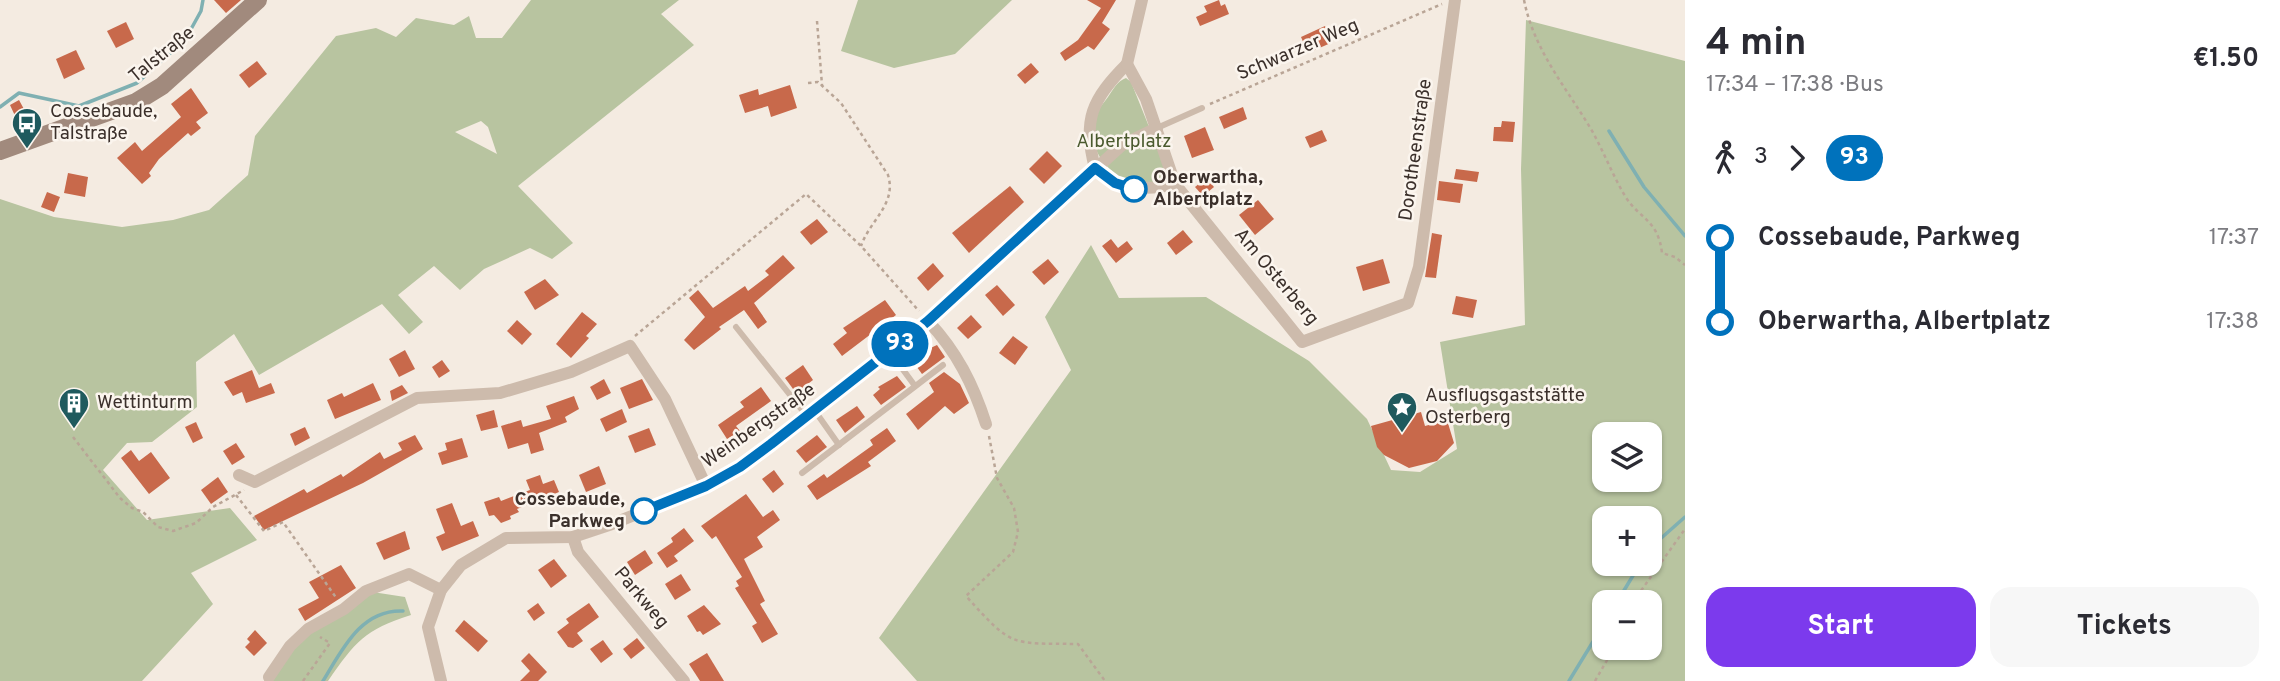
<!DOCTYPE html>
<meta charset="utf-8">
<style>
body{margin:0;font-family:Overpass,sans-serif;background:#f7f7f7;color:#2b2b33;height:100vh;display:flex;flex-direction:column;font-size:26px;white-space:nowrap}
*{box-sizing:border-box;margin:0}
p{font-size:23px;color:#7c7c81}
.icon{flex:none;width:38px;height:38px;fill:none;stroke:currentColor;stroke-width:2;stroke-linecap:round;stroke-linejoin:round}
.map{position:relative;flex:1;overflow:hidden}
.drawer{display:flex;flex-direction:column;background:#fff;width:595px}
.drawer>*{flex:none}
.badge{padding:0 14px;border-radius:23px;font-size:24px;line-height:46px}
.fabs{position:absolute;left:1592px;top:422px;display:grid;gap:14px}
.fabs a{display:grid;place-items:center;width:70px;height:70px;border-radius:14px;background:#fff;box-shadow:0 2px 5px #0004;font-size:35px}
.map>.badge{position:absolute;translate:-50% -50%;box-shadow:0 0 0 4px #fff}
.legs{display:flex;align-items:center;gap:10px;height:77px;padding:0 21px;font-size:23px}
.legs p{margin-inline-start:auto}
.headline{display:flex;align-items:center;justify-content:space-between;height:119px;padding:0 21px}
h1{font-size:38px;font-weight:700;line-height:52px}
.primary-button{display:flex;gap:14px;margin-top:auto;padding:14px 21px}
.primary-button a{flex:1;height:80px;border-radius:21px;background:#7c3aed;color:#fff;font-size:28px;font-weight:700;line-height:80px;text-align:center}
.primary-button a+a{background:#f7f7f7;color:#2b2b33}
ul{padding:0 21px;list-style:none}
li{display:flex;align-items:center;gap:24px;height:84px;font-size:26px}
li i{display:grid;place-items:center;width:10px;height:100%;margin:0 9px;background:currentColor}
li i::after{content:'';width:18px;height:18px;margin:-9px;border:5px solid;border-radius:50%;background:#fff}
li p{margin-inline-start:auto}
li:first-child i{background:linear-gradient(#0000 50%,currentColor 0)}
li:last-child i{background:linear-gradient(currentColor 50%,#0000 0)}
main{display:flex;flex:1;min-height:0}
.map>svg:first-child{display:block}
.green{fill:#b8c4a0;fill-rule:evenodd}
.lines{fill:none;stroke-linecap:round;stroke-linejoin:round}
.stream{stroke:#7fb0b2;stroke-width:3.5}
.building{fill:#c8694b}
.path{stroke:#b9a596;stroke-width:2.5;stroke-dasharray:3.5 3.5;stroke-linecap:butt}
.lane{stroke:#cdbbac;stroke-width:6}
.street{stroke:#cdbbac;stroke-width:12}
.secondary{stroke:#a18a7d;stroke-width:18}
.line-1-casing{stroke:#fff;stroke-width:16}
.line-1{stroke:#0072bc;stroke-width:10}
.stop-1-dot{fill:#fff;stroke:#0072bc;stroke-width:3.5}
.labels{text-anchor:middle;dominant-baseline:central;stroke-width:5;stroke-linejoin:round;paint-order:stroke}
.street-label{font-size:19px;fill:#3b302b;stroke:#fbf5ee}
.poi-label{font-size:19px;fill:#3b302b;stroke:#fbf5ee;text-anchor:start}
.park-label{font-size:19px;fill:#4a5a2e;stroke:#fbf5ee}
.stop-label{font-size:19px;font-weight:bold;fill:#3b302b;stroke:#fbf5ee;text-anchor:start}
</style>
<main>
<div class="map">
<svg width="1685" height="681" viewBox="0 0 1685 681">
<rect width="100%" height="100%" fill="#f4ebe1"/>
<g class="green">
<path d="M531 0H679L661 14 694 45 518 186 573 243 552 259 530 248 484 269 460 290 434 266 398 295 423 322 409 334 382 304 259 375 234 334 196 362 197 407 152 442 127 443 103 470 147 520 230 508 257 540 191 573 213 604 142 681H0V199L54 217 122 227 173 220 209 210 248 175 255 136 336 36 376 28 396 37 416 18 454 25 469 16 476 38H502ZM481 121 488 127 497 154 455 132Z"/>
<path d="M858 0H1012L955 54 894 68 841 51Z"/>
<path d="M1526 20 1685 61V681H917L879 638 1071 370 1045 317 1091 245 1119 298 1206 297 1309 361 1367 419 1391 470 1420 472 1457 449 1440 342 1525 325 1521 169ZM1605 434H1650V480H1605ZM1605 518H1650V564H1605ZM1605 602H1650V648H1605Z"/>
<path d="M1126 78 1131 82 1166 169 1165 177C1132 200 1088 161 1092 126 1094 115 1101 106 1108 97 1113 90 1117 81 1126 78Z"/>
<path d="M366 591 405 597 411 615C364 630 356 641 328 681H264L290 646Z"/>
</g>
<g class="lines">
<g class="stream">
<path d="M0 107 19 93 79 106 137 83 185 40 201 11 203 0"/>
<path d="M1609 131 1644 187 1685 236"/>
<path d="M1650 548 1685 517"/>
<path d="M1617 602 1640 564"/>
<path d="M323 681C342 650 361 609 403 611"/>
<path d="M1569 681 1605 622"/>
</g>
</g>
<g class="building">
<path d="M214 0H241L226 13Z"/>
<path d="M1087 0H1116L1102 23 1110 29 1094 50 1088 46 1065 61 1060 53 1078 40 1101 8Z"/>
<path d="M1219 0 1221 6 1225 4 1229 14 1200 26 1196 17 1207 12 1204 6Z"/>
<path d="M126 22 134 39 116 48 107 31Z"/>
<path d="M1325 26 1333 42 1308 53 1301 37Z"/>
<path d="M76 50 85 69 64 79 56 59Z"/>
<path d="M257 61 267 74 249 88 239 75Z"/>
<path d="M1031 63 1039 72 1025 84 1017 75Z"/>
<path d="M790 85 797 108 771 117 768 106 745 113 739 95 758 89 759 95Z"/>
<path d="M191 88 208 113 196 122 201 128 191 136 188 133 159 159 149 173 151 176 142 184 117 158 135 142 142 151 181 117 171 104Z"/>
<path d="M19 100 31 122 37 119 39 125 22 131 10 105Z"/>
<path d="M1243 107 1247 119 1224 129 1219 117Z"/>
<path d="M1502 121 1515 122 1513 142 1493 141 1494 127H1501Z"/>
<path d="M1205 127 1214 150 1192 158 1184 136Z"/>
<path d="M1322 130 1327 141 1310 148 1305 137Z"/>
<path d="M1047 151 1062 166 1044 184 1029 169Z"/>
<path d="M1456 169 1479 172 1477 182 1454 179Z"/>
<path d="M68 173 88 177 85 197 64 193Z"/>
<path d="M1206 178 1214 187 1203 196 1195 187Z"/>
<path d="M1439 181 1463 184 1460 203 1437 200Z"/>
<path d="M1010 186 1024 202 969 253 952 233Z"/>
<path d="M47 192 60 197 54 212 41 207Z"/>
<path d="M1258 200 1274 219 1255 235 1239 215Z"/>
<path d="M817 219 828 232 811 245 800 232Z"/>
<path d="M1183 230 1193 242 1176 255 1167 243Z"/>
<path d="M1432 233 1442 235 1436 278 1425 277Z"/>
<path d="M1111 239 1118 248 1127 241 1133 249 1116 263 1102 246Z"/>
<path d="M783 255 795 268 754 303 767 322 758 329 744 310 719 327 721 329 694 350 684 340 705 317 689 298 698 290 713 308 745 286 748 291 769 275 765 271Z"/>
<path d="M1048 259 1059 272 1044 285 1032 272Z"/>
<path d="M1383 259 1390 283 1363 291 1356 267Z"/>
<path d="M933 263 944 276 928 291 917 278Z"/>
<path d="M545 279 559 295 535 310 524 292Z"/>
<path d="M997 285 1015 305 1003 316 985 295Z"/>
<path d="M1456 296 1477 300 1473 318 1452 314Z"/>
<path d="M885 300 896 315 842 356 833 344 847 333 843 328Z"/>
<path d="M582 312 597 324 586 336 589 338 571 358 556 344Z"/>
<path d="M971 315 982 327 968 339 957 328Z"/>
<path d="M517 320 532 334 522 345 507 331Z"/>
<path d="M1013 336 1028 347 1015 365 999 353Z"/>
<path d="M937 345 945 357 922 374 914 363 924 351Z"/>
<path d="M405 350 415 369 399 377 389 359Z"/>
<path d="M442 360 450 371 439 378 432 367Z"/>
<path d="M803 365 813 380 796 393 785 378Z"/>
<path d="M252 370 259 388 271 383 275 393 246 403 242 392 233 396 224 382Z"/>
<path d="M944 372 960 384 969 403 954 414 945 406 918 430 906 414 934 392 929 383Z"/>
<path d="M897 376 906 387 881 405 873 395 880 389 878 387Z"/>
<path d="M604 379 611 393 597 400 590 387Z"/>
<path d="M642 379 653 400 629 409 620 388Z"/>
<path d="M373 383 381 400 335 419 327 400 342 393 344 397Z"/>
<path d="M402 385 408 393 392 401 390 391Z"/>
<path d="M761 387 771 401 736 426 740 431 727 439 718 425 744 407 740 402Z"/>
<path d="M574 396 579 409 565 417 567 422 539 433 544 450 531 454 528 443 508 449 501 426 521 420 523 427 551 419 546 406Z"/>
<path d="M857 406 865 417 845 433 836 420Z"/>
<path d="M622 409 627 422 606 432 600 419Z"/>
<path d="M494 410 498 427 481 431 476 415Z"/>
<path d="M1421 412 1425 426 1447 420 1454 443 1437 461 1409 468 1384 455 1377 447 1371 426Z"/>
<path d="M196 422 203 438 193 443 185 427Z"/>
<path d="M305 427 310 438 295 446 290 434Z"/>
<path d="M649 428 656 445 635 453 628 436Z"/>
<path d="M887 428 896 441 868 462 871 466 817 500 807 486 824 474 827 478 873 445 870 440Z"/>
<path d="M415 435 423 449 363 483 264 530 254 516 304 489 307 493 341 474 343 477 380 452 384 459 402 450 398 443Z"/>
<path d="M817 435 827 447 806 463 796 451Z"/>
<path d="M462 438 468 457 442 465 438 453 447 450 445 443Z"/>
<path d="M236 443 245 457 232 465 223 451Z"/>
<path d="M131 450 139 461 151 452 170 478 149 494 121 458Z"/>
<path d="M599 466 606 484 586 492 579 475Z"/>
<path d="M774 470 784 484 773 493 762 479Z"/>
<path d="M540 475 543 484 554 480 559 492 517 509 519 512 510 516 511 519 501 523 494 515 489 516 484 502 499 497 501 501 530 490 526 480Z"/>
<path d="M218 477 228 492 211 504 201 490Z"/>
<path d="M746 494 763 517 773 510 780 520 757 537 763 547 744 559 765 601 760 604 778 634 762 643 752 626 757 623 735 588 739 586 736 581 742 577 716 536 712 539 701 526Z"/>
<path d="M452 503 461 526 473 521 479 536 442 551 436 537 445 533 436 509Z"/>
<path d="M684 528 694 541 674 556 678 561 667 568 657 553 673 542 671 538Z"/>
<path d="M405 531 410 549 384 560 376 543Z"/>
<path d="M645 550 653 563 635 575 627 562Z"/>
<path d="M554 559 567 576 551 588 538 570Z"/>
<path d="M341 565 356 588 305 621 298 609 319 598 309 582Z"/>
<path d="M681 574 691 590 675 600 665 584Z"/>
<path d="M538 603 545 613 534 621 527 611Z"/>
<path d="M589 603 599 617 577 633 583 641 573 648 568 647 557 632 569 623 566 619Z"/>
<path d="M704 605 721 624 703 635 700 631 697 632 687 616Z"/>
<path d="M464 620 488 641 478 652 455 631Z"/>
<path d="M255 630 267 643 254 656 245 647 250 642 247 639Z"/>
<path d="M637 638 645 648 631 659 623 649Z"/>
<path d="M603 640 613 654 601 663 590 649Z"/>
<path d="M529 653 547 672 538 681H520L530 671 521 661Z"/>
<path d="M707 653 724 681H700L689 664Z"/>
</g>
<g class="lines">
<g class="path">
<path d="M1524 0C1534 50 1565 86 1591 129 1603 150 1612 174 1625 196 1639 219 1658 219 1662 253L1675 257 1685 265"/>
<path d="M817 21 822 85"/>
<path d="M808 83 818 82 841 103 888 175C897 204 870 220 861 246"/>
<path d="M1210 104 1442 4"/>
<path d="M635 336 806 194 861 246 919 311"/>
<path d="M989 436 997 478 1014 508 1018 532 1013 552 966 596C1013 648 1009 643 1078 644L1105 681"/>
<path d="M73 437 120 498 132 508 143 512 158 527 173 531 196 523 213 507 244 490"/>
<path d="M236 495 264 531 283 522 337 599"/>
<path d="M1633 602 1685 529"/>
<path d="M303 681 330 643 320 637"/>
<path d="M1595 681 1614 648"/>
</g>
<g class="lane">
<path d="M1157 128 1202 108"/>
<path d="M736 327 806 415"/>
<path d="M890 352 915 386"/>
<path d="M815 411 839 445"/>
<path d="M802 473 943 365"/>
</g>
<g class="street">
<path d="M1127 64C1092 99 1082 120 1095 168 1121 188 1142 192 1175 184"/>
<path d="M1127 64 1146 99 1175 184"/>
<path d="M1127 64 1142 0"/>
<path d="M1175 184 1302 342 1408 303 1419 267 1455 0"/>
<path d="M928 321C957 352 973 384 986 424"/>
<path d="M239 475 255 482 417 398 500 393 571 372 630 346 665 399 706 486"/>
<path d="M573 537 578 552 684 681"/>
<path d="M269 677 290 646 308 629 344 609 366 591 409 574 441 590"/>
<path d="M441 681 428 627 441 590 461 565 506 538 573 537 612 524 706 486 740 467 928 321 1122 145 1157 128"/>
</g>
<path class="secondary" d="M0 151 136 102 162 86 258 0"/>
</g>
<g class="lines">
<g class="line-1-casing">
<path id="line-1" d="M644 511 706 486 740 467 771 444 928 321 1095 168 1115 183 1134 189"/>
</g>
<use href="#line-1" class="line-1"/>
</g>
<defs>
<g id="bus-pin" transform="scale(1.575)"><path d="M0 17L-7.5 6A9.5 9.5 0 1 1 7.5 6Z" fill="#1f5a5e" stroke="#fbf5ee"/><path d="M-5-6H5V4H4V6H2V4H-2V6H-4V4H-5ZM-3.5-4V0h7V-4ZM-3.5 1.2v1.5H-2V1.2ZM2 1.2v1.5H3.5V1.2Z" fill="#fff"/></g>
<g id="building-pin" transform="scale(1.575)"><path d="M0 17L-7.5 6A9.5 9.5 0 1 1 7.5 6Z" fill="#1f5a5e" stroke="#fbf5ee"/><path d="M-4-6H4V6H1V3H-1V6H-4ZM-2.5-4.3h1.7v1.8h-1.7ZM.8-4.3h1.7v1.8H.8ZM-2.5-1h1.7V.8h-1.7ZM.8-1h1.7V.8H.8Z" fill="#fff"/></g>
<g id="sight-pin" transform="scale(1.575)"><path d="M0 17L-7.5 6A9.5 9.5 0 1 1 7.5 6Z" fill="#1f5a5e" stroke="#fbf5ee"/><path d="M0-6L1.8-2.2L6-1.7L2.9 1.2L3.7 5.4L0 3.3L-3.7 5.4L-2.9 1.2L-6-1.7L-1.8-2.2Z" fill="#fff"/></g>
</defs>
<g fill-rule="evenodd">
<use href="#bus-pin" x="27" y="123"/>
<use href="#building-pin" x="74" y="403"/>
<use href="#sight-pin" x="1402" y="407"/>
</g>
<g class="stop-1-dot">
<circle cx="1134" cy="189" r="12"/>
<circle cx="644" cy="511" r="12"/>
</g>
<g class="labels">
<g class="street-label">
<text transform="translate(1298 50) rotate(-23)">Schwarzer Weg</text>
<text transform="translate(162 55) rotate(-39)">Talstraße</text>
<text transform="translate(1416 150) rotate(-82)">Dorotheenstraße</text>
<text transform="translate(1276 277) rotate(50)">Am Osterberg</text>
<text transform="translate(759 426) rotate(-35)">Weinbergstraße</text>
<text transform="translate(641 598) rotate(50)">Parkweg</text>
</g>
<g class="poi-label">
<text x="50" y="112">Cossebaude,<tspan x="50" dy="22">Talstraße</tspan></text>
<text x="1425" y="396">Ausflugsgaststätte<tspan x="1425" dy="22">Osterberg</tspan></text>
<text x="97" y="403">Wettinturm</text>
</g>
<g class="park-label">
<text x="1124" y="142">Albertplatz</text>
</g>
<g class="stop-label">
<text x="1153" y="178">Oberwartha,<tspan x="1153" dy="22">Albertplatz</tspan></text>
<text x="625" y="500" text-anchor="end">Cossebaude,<tspan x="625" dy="22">Parkweg</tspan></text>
</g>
</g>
</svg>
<div class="fabs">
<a><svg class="icon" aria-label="layers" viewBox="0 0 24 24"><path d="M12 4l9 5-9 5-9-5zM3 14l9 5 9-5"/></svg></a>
<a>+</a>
<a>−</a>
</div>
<b class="badge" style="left:900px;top:344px;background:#0072bc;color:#fff">93</b>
</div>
<section class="drawer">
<div class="headline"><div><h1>4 min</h1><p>17:34 – 17:38 · Bus</p></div><b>€1.50</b></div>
<div class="legs"><svg class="icon" aria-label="walk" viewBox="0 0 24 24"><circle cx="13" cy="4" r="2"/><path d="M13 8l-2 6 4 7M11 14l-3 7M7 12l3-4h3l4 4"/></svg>3<svg class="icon" aria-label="forward" viewBox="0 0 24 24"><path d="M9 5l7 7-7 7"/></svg><b class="badge" style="background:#0072bc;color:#fff">93</b></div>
<ul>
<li><i style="color:#0072bc"></i><b>Cossebaude, Parkweg</b><p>17:37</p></li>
<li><i style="color:#0072bc"></i><b>Oberwartha, Albertplatz</b><p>17:38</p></li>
</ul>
<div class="primary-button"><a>Start</a><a>Tickets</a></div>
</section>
</main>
